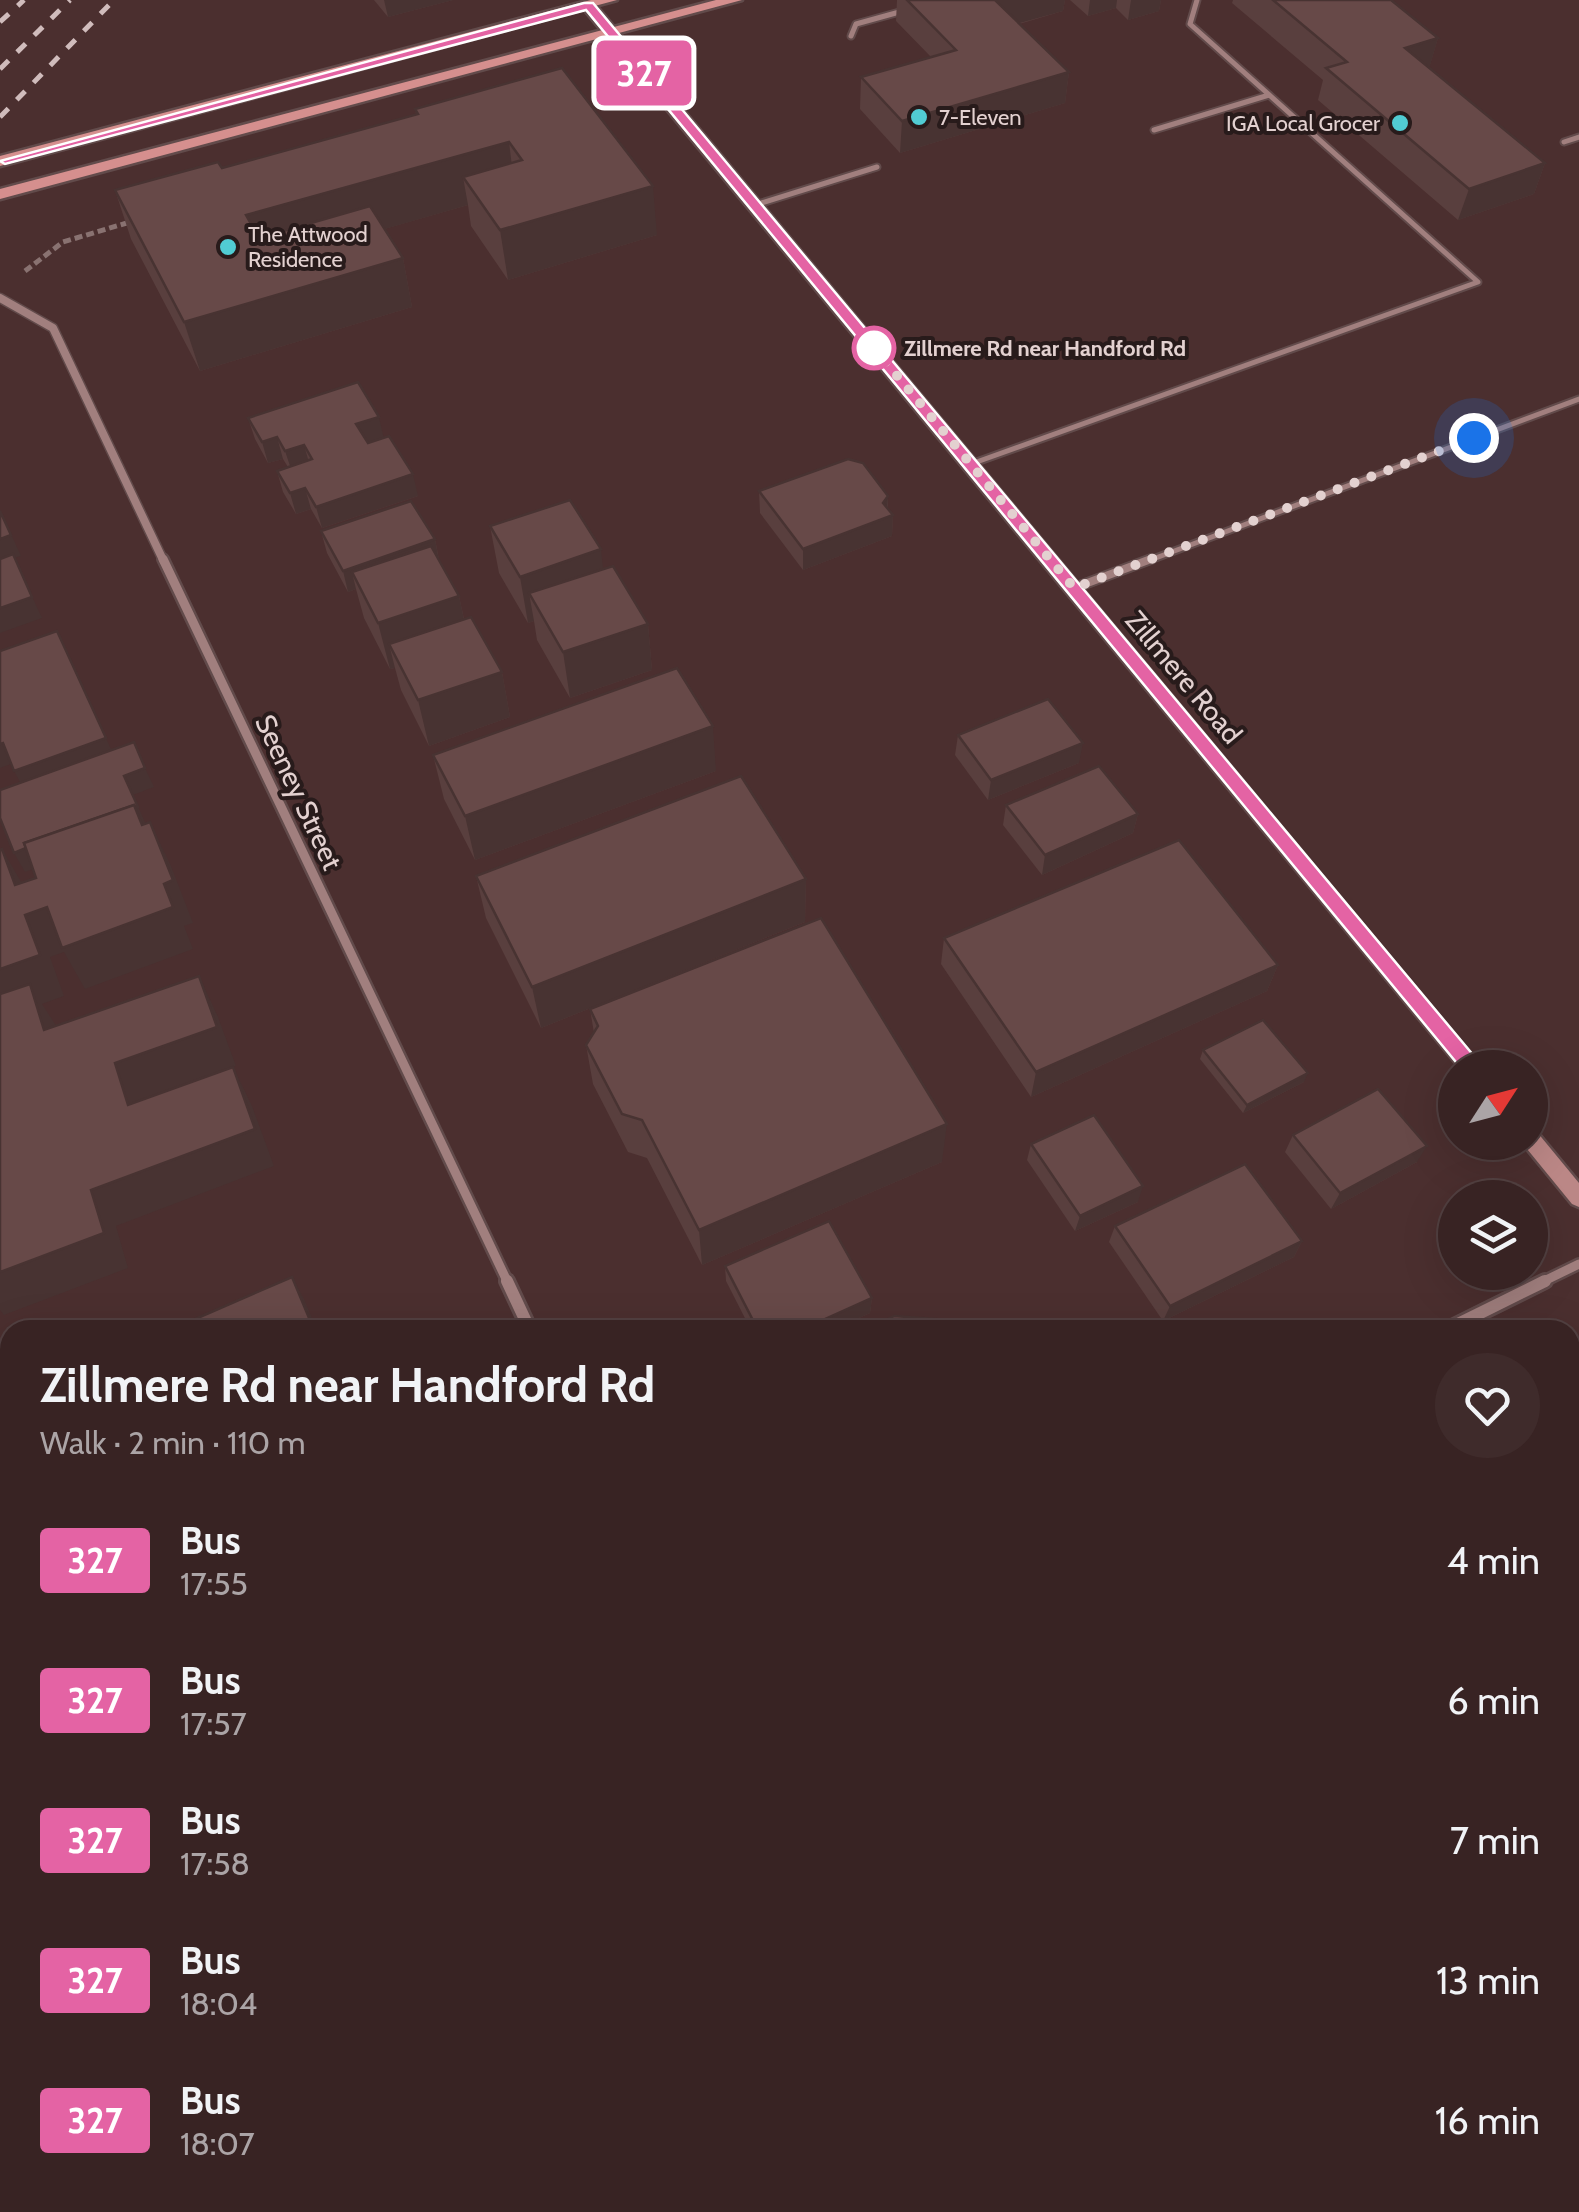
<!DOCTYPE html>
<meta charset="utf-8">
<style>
body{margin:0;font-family:Cabin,sans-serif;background:#3f2b2b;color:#f1f3f6;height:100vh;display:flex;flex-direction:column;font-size:38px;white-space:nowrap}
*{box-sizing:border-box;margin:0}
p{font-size:32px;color:#aba4a6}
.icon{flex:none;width:55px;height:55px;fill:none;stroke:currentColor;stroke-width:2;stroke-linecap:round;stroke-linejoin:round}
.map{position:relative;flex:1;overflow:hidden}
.drawer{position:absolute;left:0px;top:1320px;width:1580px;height:892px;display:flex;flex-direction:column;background:#382323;border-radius:30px 30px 0 0;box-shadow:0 10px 40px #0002,0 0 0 2px #524041}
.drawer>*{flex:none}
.badge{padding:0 20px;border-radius:8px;font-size:35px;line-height:65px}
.needle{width:65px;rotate:54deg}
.tools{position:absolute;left:1438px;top:1050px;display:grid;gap:20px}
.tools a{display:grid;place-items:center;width:110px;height:110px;border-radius:50%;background:#382323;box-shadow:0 10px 40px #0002,0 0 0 2px #524041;font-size:50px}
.you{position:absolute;width:50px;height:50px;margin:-25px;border:8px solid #fff;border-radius:50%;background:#1a73e8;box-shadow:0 0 0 15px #1a73e833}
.map>.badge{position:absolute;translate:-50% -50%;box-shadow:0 0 0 5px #fff}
.round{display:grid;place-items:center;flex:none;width:105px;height:105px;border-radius:52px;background:#3f2b2b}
.overview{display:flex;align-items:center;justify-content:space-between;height:170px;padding:0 40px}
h1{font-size:48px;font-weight:700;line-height:75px}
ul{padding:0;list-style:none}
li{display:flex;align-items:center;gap:30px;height:140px;padding:0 40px}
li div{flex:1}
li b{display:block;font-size:38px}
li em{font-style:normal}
li .badge{min-width:110px;font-weight:700;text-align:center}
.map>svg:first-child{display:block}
.green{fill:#8f4647}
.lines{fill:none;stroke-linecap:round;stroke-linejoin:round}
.lane-far1-casing{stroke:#624b4b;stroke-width:9}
.lane-casing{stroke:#624b4b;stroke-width:12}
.street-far2-casing{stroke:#624b4b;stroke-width:11}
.street-far1-casing{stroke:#624b4b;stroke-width:14}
.street-casing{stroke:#624b4b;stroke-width:18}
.secondary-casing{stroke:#624b4b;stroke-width:5}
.primary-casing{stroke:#624b4b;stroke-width:5}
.path{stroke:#897271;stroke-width:5;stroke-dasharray:8 4;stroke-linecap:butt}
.lane-far1{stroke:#a17f7e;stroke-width:5}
.lane{stroke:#a17f7e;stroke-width:8}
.street-far2{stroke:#a17f7e;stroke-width:8}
.street-far1{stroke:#a17f7e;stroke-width:9}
.street{stroke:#a17f7e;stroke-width:12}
.secondary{fill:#bb8786;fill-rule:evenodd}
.primary{fill:#d58f8e;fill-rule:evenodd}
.rail{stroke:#d0bcbc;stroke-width:5;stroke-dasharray:12 12;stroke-linecap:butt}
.wall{fill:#593f3e}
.shaded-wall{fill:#483332}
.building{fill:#674948;stroke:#483332;stroke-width:2.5}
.line{fill:#e463a4;stroke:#fff;stroke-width:2.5}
.walk{stroke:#e3d1d0;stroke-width:10;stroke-dasharray:0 18}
.poi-dot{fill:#51ccd3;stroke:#281b1b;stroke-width:4}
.stop-dot{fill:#fff;stroke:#e463a4;stroke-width:5}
.labels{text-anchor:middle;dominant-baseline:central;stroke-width:8;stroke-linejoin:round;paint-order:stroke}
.far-poi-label{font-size:22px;fill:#e3d1d0;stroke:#281b1b;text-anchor:start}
.far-stop-label{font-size:22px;font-weight:bold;fill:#e3d1d0;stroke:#281b1b;text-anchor:start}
.street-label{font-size:28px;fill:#e3d1d0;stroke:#281b1b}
</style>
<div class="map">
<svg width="1579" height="2212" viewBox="0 0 1579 2212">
<rect width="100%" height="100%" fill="#4b2f2f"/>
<g class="green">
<path d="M10 2181V2202H630L634 2212H0V2186Z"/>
<path d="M1192 2202H1530L1535 2212H1176Z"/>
</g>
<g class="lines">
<g class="lane-far1-casing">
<g id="lane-far1">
<path d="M851 36 856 24 903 11"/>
<path d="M1154 130 1269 95"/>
<path d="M1564 142 1579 137"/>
<path d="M755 205 877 167"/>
<path d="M971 464 1478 282 1190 24 1197 0"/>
<path d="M1145 562 1579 399"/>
</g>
</g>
<g class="lane-casing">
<path id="lane" d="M1074 588 1151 559"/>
</g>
<g class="street-far2-casing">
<path id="street-far2" d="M0 298 53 328 164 562"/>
</g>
<g class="street-far1-casing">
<g id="street-far1">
<path d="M163 559 508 1283"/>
<path d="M1540 1283 1579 1264"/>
</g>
</g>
<g class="street-casing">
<g id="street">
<path d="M507 1281 530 1330"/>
<path d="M1446 1330 1545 1281"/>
<path d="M0 2030 10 2025"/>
</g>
</g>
<g class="secondary-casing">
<g id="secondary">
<path d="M583 2H593L1482 1068H1460L583 8Z"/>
<path d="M1530 1129 1537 1132 1579 1183V1207L1572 1204 1523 1144 1530 1142Z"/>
</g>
</g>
<g class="primary-casing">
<g id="primary">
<path d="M591 0H617L0 166V156Z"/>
<path d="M716 0H742L0 199V189Z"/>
</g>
</g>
<path class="path" d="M25 271 63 242 130 222"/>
<use href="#lane-far1" class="lane-far1"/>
<use href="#lane" class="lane"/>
<use href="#street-far2" class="street-far2"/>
<use href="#street-far1" class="street-far1"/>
<use href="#street" class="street"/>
<use href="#secondary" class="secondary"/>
<use href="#primary" class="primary"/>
<g class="rail">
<path d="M0 22 24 0"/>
<path d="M0 69 70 0"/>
<path d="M0 117 114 0"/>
</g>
</g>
<g class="wall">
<path d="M374 0H453L388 17Z"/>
<path d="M897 0H1065L1063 11 1019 24 1069 72 1065 103 900 153 860 109 861 77 931 57 896 21Z"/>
<path d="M1070 0H1161L1159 11 1128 20 1116 8 1088 16Z"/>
<path d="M1233 0H1391L1438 38 1429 68 1545 163 1534 194 1458 220 1318 100 1323 80 1232 3Z"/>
<path d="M562 68 657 235 508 280 471 226 468 205 384 229 403 258 412 307 200 371 131 239 115 190 222 168 416 114 415 109Z"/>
<path d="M248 418 384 437 418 496 322 528 311 509 296 514 283 492 277 471 288 467 283 459 268 463 255 439Z"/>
<path d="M759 491 888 496V509L893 515 892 536 803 570 760 513Z"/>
<path d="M490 526 603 569 648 624 652 670 570 698 537 640 534 621 528 623 499 573Z"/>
<path d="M321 531 435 539 439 560 459 596 464 619 502 672 510 717 429 746 401 690 395 668 390 669 364 618 356 589 348 592 327 553Z"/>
<path d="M958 735 1079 763 988 800 955 755Z"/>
<path d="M433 755 716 771 475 860 444 799Z"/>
<path d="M1006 805 1138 814 1133 833 1042 875 1003 825Z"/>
<path d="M476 876 806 879 805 922 541 1028 486 918Z"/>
<path d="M944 938 1278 965 1267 991 1031 1097 941 964Z"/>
<path d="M590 1009 942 1162 702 1265 647 1158 628 1152 593 1084 586 1045 594 1033Z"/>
<path d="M1203 1050 1304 1082 1243 1113 1200 1059Z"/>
<path d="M1293 1135 1417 1162 1331 1209 1285 1152Z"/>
<path d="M1031 1144 1138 1202 1075 1231 1027 1160Z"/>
<path d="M1115 1226 1302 1241 1294 1257 1163 1321 1109 1242Z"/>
<path d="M725 1266 872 1298 870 1313 833 1330H751L726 1281Z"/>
</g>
<g class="shaded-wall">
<path d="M384 0H453L388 17Z"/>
<path d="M997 0H1065L1063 11 994 30Z"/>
<path d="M1090 0H1117L1116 8 1088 16Z"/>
<path d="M1131 0H1161L1159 11 1128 20Z"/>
<path d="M1438 38 1429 69 1405 48Z"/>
<path d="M1069 72 1065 103 900 153 902 121Z"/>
<path d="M509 142 515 191 463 177 468 205 260 265 246 215Z"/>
<path d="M1545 163 1534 194 1458 220 1469 189Z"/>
<path d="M653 186 657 235 508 280 500 230Z"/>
<path d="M403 258 412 307 200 371 184 322Z"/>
<path d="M379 417 384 439 362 446 356 424Z"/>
<path d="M277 437 283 459 268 463 262 442Z"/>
<path d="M304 445 310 466 292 472 285 451Z"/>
<path d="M413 474 418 496 322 528 316 507Z"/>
<path d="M305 488 311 509 296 514 290 493Z"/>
<path d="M888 496 887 517 893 515 892 536 803 570V549L883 503Z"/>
<path d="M0 510 21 556 14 558 42 618 0 633Z"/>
<path d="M435 539 439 561 352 572 356 589 348 592 343 571Z"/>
<path d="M601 549 606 596 529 593 534 621 528 623 520 577Z"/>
<path d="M459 596 469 643 389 644 395 668 390 669 378 623Z"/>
<path d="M648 624 652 670 570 698 563 652Z"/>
<path d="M57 631 115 758 25 791 14 771Z"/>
<path d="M502 672 510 717 429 746 418 700Z"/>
<path d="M713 726 716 771 475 860 465 816Z"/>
<path d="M3 743 14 763 0 768V744Z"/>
<path d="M1083 743 1079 763 988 800 991 780Z"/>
<path d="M145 768 154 787 133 795 147 827 25 872 14 853 124 776Z"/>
<path d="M1138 814 1133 833 1042 875 1045 855Z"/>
<path d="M150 822 171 866 193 923 184 926 193 949 85 989 64 952 50 957 64 996 42 1004 55 1024 69 1070 0 1020V969L15 885 2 849 27 892 47 907 164 884Z"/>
<path d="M806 879 805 922 541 1028 532 987Z"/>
<path d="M1278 965 1267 991 1031 1097 1036 1072Z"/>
<path d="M199 976 218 1017 236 1066 233 1067 252 1106 274 1166 116 1226 128 1268 4 1315 0 1310V1272L91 1190 128 1105 115 1063Z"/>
<path d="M1308 1073 1304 1082 1243 1113 1247 1105Z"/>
<path d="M947 1124 942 1162 702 1265 699 1230Z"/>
<path d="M1427 1146 1417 1162 1331 1209 1340 1193Z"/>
<path d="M1143 1186 1138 1202 1075 1231 1080 1216Z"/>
<path d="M1302 1241 1294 1257 1163 1321 1170 1306Z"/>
<path d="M292 1277 304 1299 317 1330H314Z"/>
<path d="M872 1298 870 1313 833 1330H801Z"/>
<path d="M10 1805V1826L0 1831V1810Z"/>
</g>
<g class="building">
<path d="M907 0H995L1069 72 902 121 861 77 956 50Z"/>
<path d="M1273 0H1391L1438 38 1405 48 1545 163 1469 189 1326 68 1347 62Z"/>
<path d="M562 68 653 186 500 230 463 177 522 160 509 142 246 215 259 238 370 206 403 258 184 322 115 190 218 162 222 168 418 114 415 109Z"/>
<path d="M358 382 379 417 356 424 368 443 389 436 413 474 316 507 305 488 290 493 277 471 312 459 304 445 285 451 277 437 262 442 248 418Z"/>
<path d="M848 459 863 463 888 496 883 503 893 515 803 549 759 491Z"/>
<path d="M570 500 601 549 520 577 490 526Z"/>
<path d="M411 501 435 539 343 571 321 531Z"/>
<path d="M0 511 11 535 0 539Z"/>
<path d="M431 546 459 596 378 623 352 572Z"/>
<path d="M13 554 32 597 0 608V559Z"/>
<path d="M613 566 648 624 563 652 529 593Z"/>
<path d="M471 617 502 672 418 700 389 644Z"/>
<path d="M57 631 106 738 14 771 3 743 0 744V651Z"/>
<path d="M677 668 713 726 465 816 433 755Z"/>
<path d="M1048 699 1083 743 991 780 958 735Z"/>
<path d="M134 742 145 768 124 776 138 807 136 808 134 805 24 843 26 848 14 853 0 818V790Z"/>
<path d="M1099 766 1138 814 1045 855 1006 805Z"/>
<path d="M741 776 806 879 532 987 476 876Z"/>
<path d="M134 805 142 825 150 822 173 880 164 884 173 907 62 948 47 907 25 915 40 955 0 969V850L2 849 15 885 36 878 24 843Z"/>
<path d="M1179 840 1278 965 1036 1072 944 938Z"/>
<path d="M821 918 947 1124 699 1230 642 1120 622 1114 586 1045 598 1026 590 1009Z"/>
<path d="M199 976 217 1027 115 1063 128 1105 233 1067 255 1129 91 1190 104 1233 0 1272V994L30 984 44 1030Z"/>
<path d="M1263 1020 1308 1073 1247 1105 1203 1050Z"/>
<path d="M1378 1089 1427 1146 1340 1193 1293 1135Z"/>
<path d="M1094 1115 1143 1186 1080 1216 1031 1144Z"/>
<path d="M1245 1164 1302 1241 1170 1306 1115 1226Z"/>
<path d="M829 1221 872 1298 801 1330H758L725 1266Z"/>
<path d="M292 1277 314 1330H170Z"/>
<path d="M894 1316 976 1322 980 1330H864Z"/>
<path d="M1579 1448V1627L1570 1632V1453Z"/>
<path d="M7 1606 10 1615V1805L0 1810V1609Z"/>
<path d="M670 2202H986L990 2209 985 2212H674Z"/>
</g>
<path class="line" d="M584 3H593L1479 1062V1073H1465L586 10 5 164 0 161Z"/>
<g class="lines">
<path class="walk" d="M874 348 1074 588 1474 438"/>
</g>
<g class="poi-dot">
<circle cx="919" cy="117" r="10"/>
<circle cx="1400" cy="123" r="10"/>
<circle cx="228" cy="247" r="10"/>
</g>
<circle class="stop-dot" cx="874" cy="348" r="20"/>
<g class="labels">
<g class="far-poi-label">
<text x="939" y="117">7-Eleven</text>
<text x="1380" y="123" text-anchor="end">IGA Local Grocer</text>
<text x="248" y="234">The Attwood<tspan x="248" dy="25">Residence</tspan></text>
</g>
<g class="far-stop-label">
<text x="904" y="348">Zillmere Rd near Handford Rd</text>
</g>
<g class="street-label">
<text transform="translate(1184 677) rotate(50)">Zillmere Road</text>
<text transform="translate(299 792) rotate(65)">Seeney Street</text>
</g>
</g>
</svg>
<div class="tools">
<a><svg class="needle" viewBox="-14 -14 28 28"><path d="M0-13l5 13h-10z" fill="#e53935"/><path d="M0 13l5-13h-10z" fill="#aba4a6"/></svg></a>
<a><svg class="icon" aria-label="layers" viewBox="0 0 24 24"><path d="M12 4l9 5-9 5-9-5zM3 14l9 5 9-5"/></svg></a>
</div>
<div class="you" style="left:1474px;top:438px"></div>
<b class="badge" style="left:644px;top:73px;background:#e463a4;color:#fff">327</b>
<section class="drawer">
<div class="overview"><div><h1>Zillmere Rd near Handford Rd</h1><p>Walk · 2 min · 110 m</p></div><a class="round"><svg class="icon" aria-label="heart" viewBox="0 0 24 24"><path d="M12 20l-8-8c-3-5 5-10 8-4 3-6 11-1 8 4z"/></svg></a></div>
<ul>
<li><span class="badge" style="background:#e463a4;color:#fff">327</span><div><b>Bus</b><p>17:55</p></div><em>4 min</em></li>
<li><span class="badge" style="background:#e463a4;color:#fff">327</span><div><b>Bus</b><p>17:57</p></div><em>6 min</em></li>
<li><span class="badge" style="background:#e463a4;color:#fff">327</span><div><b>Bus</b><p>17:58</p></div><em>7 min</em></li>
<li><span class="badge" style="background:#e463a4;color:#fff">327</span><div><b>Bus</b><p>18:04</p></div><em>13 min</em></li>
<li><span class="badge" style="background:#e463a4;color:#fff">327</span><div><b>Bus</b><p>18:07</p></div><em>16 min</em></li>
</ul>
</section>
</div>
